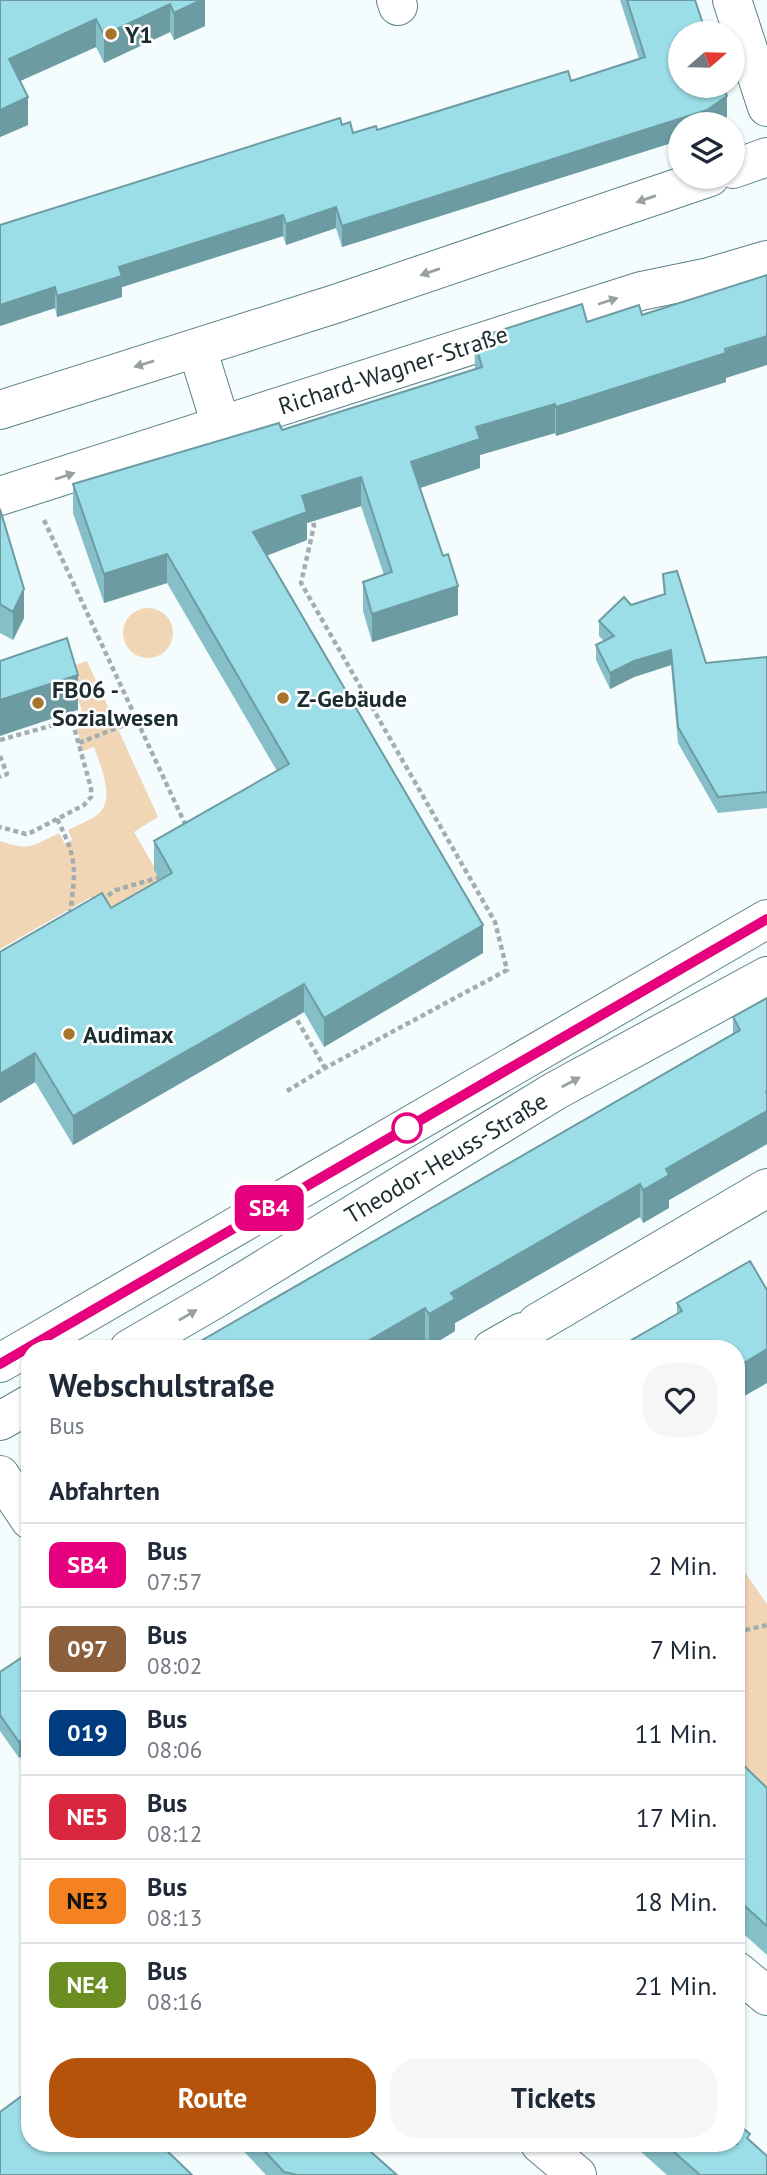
<!DOCTYPE html>
<html lang="de">
<meta charset="utf-8">
<style>
body{margin:0;font-family:"PT Sans",sans-serif;background:#f6f6f7;color:#1f2937;height:100vh;display:flex;flex-direction:column;font-size:26px;white-space:nowrap}
*{box-sizing:border-box;margin:0}
p{font-size:23px;color:#747a83}
.icon{flex:none;width:38px;height:38px;fill:none;stroke:currentColor;stroke-width:2;stroke-linecap:round;stroke-linejoin:round}
.map{position:relative;flex:1;overflow:hidden}
.drawer{position:absolute;left:21px;top:1340px;width:724px;height:812px;display:flex;flex-direction:column;background:#fff;border-radius:28px;box-shadow:0 2px 5px #0004}
.drawer>*{flex:none}
.badge{padding:0 14px;border-radius:10px;font-size:24px;line-height:46px}
.needle{width:46px;rotate:70deg}
.controls{position:absolute;left:668px;top:21px;display:grid;gap:14px}
.controls a{display:grid;place-items:center;width:77px;height:77px;border-radius:50%;background:#fff;box-shadow:0 2px 5px #0004;font-size:35px}
.map>.badge{position:absolute;translate:-50% -50%;box-shadow:0 0 0 4px #fff}
h2{padding:0 28px;font-size:26px;line-height:63px}
.round{display:grid;place-items:center;flex:none;width:74px;height:74px;border-radius:28px;background:#f6f6f7}
.overview{display:flex;align-items:center;justify-content:space-between;height:119px;padding:0 28px}
h1{font-size:33px;font-weight:800;line-height:52px}
.button{display:flex;gap:14px;margin-top:auto;padding:14px 28px}
.button a{flex:1;height:80px;border-radius:28px;background:#b45309;color:#fff;font-size:28px;font-weight:800;line-height:80px;text-align:center}
.button a+a{background:#f6f6f7;color:#1f2937}
ul{padding:0;list-style:none}
li{display:flex;align-items:center;gap:21px;height:84px;padding:0 28px;border-top:2px solid #e0e1e3}
li div{flex:1}
li b{display:block;font-size:26px}
li em{font-style:normal}
li .badge{min-width:77px;font-weight:700;text-align:center}
.map>svg:first-child{display:block}
.green{fill:#f1d6b5}
.lines{fill:none;stroke-linecap:round;stroke-linejoin:round}
.minor-casing{stroke:#5a8186;stroke-width:40}
.major-casing{stroke:#5a8186;stroke-width:40}
.path{stroke:#a1adae;stroke-width:4.5;stroke-dasharray:5 3.5;stroke-linecap:butt}
.minor{stroke:#fff;stroke-width:38}
.major{stroke:#fff;stroke-width:38}
.wall{fill:#86bfc7}
.shaded-wall{fill:#6d9ba2}
.building{fill:#9cdee7;stroke:#6d9ba2;stroke-width:2}
.oneway{fill:#99a0a1}
.line-casing{stroke:#fff;stroke-width:16}
.line{stroke:#e6007e;stroke-width:10}
.poi-dot{fill:#a7742b;stroke:#fff;stroke-width:2.5}
.stop-dot{fill:#fff;stroke:#e6007e;stroke-width:3.5}
.labels{text-anchor:middle;dominant-baseline:central;stroke-width:5;stroke-linejoin:round;paint-order:stroke}
.poi-label{font-size:24px;font-weight:bold;fill:#1c2d2f;stroke:#fff;text-anchor:start}
.street-label{font-size:24px;fill:#1c2d2f;stroke:#fff}
</style>
<div class="map">
<svg width="767" height="2175" viewBox="0 0 767 2175">
<rect width="100%" height="100%" fill="#f4fcfd"/>
<g class="green">
<circle cx="148" cy="633" r="25"/>
<path d="M87 661 158 817 134 832 171 896 111 932 91 897 0 949V841C30 851 31 847 59 833L65 844 72 840 68 830C77 825 89 821 97 815 117 800 100 765 94 747L83 751 74 718 83 714 68 668Z"/>
<path d="M737 1561 767 1604V1810L737 1781Z"/>
</g>
<g class="lines">
<g class="minor-casing">
<g id="minor">
<path d="M396 0 398 6"/>
<path d="M732 0 767 107"/>
<path d="M733 169 767 157"/>
<path d="M197 348 221 425"/>
<path d="M0 410 335 304 710 177"/>
<path d="M0 496 641 291 709 277 767 260"/>
<path d="M537 1323 767 1188"/>
<path d="M492 1349 522 1332"/>
<path d="M0 1475 30 1520"/>
<path d="M737 1971 767 1996"/>
<path d="M540 2144 577 2175"/>
</g>
</g>
<g class="major-casing">
<g id="major">
<path d="M129 1349 215 1299 555 1091 767 976"/>
<path d="M0 1363 767 919"/>
<path d="M0 1421 30 1404"/>
</g>
</g>
<g class="path">
<path d="M44 520 186 826"/>
<path d="M0 740 72 720 91 788V797L84 805 32 832 26 834 0 827"/>
<path d="M79 743 137 720"/>
<path d="M0 756 7 774 0 777"/>
<path d="M57 819C79 862 75 870 70 916"/>
<path d="M101 900 116 890 164 876"/>
<path d="M293 1013 325 1068"/>
<path d="M287 1091 325 1068 507 970 495 922 301 583 314 526 312 518"/>
<path d="M737 1632 767 1625"/>
</g>
<use href="#minor" class="minor"/>
<use href="#major" class="major"/>
</g>
<g class="wall">
<path d="M0 0H205V26L174 40 170 32 104 63 96 47 20 81 28 125 0 137Z"/>
<path d="M620 0H695L727 117 681 124V140L342 247 336 228 286 245 283 236 122 287V297L57 317 55 308 0 326V225L342 125 353 133 377 130 571 81 639 59Z"/>
<path d="M642 315 726 378V382L556 436 555 433 480 455V468L420 488 458 615 372 642 363 611V582L384 575 361 506 307 523V540L266 556 483 953 324 1047 304 1012 73 1145 35 1082 0 1103V952L111 908 160 880 154 870V841L277 771 167 583 104 603 73 513V484L282 430 475 369 474 339 587 322Z"/>
<path d="M0 509 24 618 13 640 0 633Z"/>
<path d="M663 574 706 663 767 657V808L718 813 678 743 671 665 634 677 610 689 596 660V645L604 641 599 636V621L631 605 664 595Z"/>
<path d="M767 998V1144L669 1200V1208L643 1223 640 1217 455 1323V1331L429 1347 425 1341 411 1349H192V1346L733 1035V1017Z"/>
<path d="M767 1290V1383L737 1400V1349L677 1314V1303Z"/>
<path d="M30 1652 19 1758 0 1731V1672Z"/>
<path d="M737 1759 767 1788V1955L737 1928Z"/>
<path d="M30 1771V1801L22 1790V1776Z"/>
<path d="M750 2141 767 2175H667L632 2144H737Z"/>
<path d="M237 2144H362L397 2175H266Z"/>
</g>
<g class="shaded-wall">
<path d="M201 0H205V26L174 40V13Z"/>
<path d="M170 4V32L104 63V35Z"/>
<path d="M96 19V47L9 86V59Z"/>
<path d="M727 96V117L716 124H681V140L342 247V226Z"/>
<path d="M28 97V125L0 137V110Z"/>
<path d="M336 207V228L286 245V224Z"/>
<path d="M283 215V236L122 287V297L57 317V296L119 267Z"/>
<path d="M55 287V308L0 326V305Z"/>
<path d="M767 336V365L726 378V382L556 436V407Z"/>
<path d="M555 404V433L480 455V468L411 491V462L476 427Z"/>
<path d="M361 477V506L307 523V540L253 561V532L302 496Z"/>
<path d="M167 554V583L104 603V574Z"/>
<path d="M458 586V615L372 642V614Z"/>
<path d="M24 589V618L13 640V612Z"/>
<path d="M671 650V665L634 677 610 689V673L634 661Z"/>
<path d="M78 675V710L0 736V700Z"/>
<path d="M483 925V953L324 1047V1018Z"/>
<path d="M304 984V1012L73 1145V1116Z"/>
<path d="M35 1053V1082L0 1103V1074Z"/>
<path d="M767 1091V1144L669 1200V1208L643 1223V1190L666 1169Z"/>
<path d="M640 1184V1217L455 1323V1331L429 1347V1314L451 1293Z"/>
<path d="M425 1308V1341L411 1349H354Z"/>
<path d="M767 1349V1383L737 1400V1367Z"/>
<path d="M30 1735V1751L19 1758V1742Z"/>
</g>
<g class="building">
<path d="M0 0H201L174 13 170 4 104 35 96 19 9 59 28 97 0 110Z"/>
<path d="M627 0H695L706 33H681V86H723L727 96 707 110 342 226 336 207 286 224 283 215 119 267 122 276 57 296 55 287 0 305V225L340 118 342 125 350 122 353 133 376 126 377 130 568 71 571 81 645 57Z"/>
<path d="M767 275V336L725 349 726 353 556 407 555 404 476 427 480 439 411 462 443 556 448 554 458 586 372 614 363 582 392 572 361 477 302 496 307 512 253 532 483 925 324 1018 304 984 73 1116 35 1053 0 1074V952L102 893 111 908 172 873 154 841 289 764 167 554 104 574 73 484 279 423 282 430 482 367 474 339 582 304 587 322 639 305 642 315Z"/>
<path d="M0 509 24 589 13 612 0 604Z"/>
<path d="M677 571 706 663 767 657V792L718 797 678 727 671 650 634 661 610 673 596 645 614 636 599 621 624 597 631 605 665 594 663 574Z"/>
<path d="M67 638 78 675 0 700V661Z"/>
<path d="M767 998V1091L766 1092 767 1094V1111L666 1169 669 1175 643 1190 640 1184 451 1293 455 1299 429 1314 425 1308 354 1349H194L192 1346 740 1030 733 1017Z"/>
<path d="M750 1261 767 1290V1349L737 1367V1349H616L682 1311 677 1303Z"/>
<path d="M30 1652V1735L19 1742 0 1715V1672Z"/>
<path d="M737 1759 767 1788V1926L737 1899Z"/>
<path d="M30 1771V1786L22 1776Z"/>
<path d="M30 2090V2144H160L192 2175H0V2112Z"/>
<path d="M737 2123 750 2134 747 2138 767 2156V2175H700L665 2144H737Z"/>
<path d="M258 2144H362L397 2175H298L284 2172Z"/>
</g>
<defs><path id="oneway-solid" d="M-6-.8H1V-3.2L6.5 0L1 3.2V.8H-6Z" transform="scale(1.75)"/></defs>
<g class="oneway">
<use href="#oneway-solid" transform="translate(646 199) rotate(161)"/>
<use href="#oneway-solid" transform="translate(430 272) rotate(161)"/>
<use href="#oneway-solid" transform="translate(608 301) rotate(-18)"/>
<use href="#oneway-solid" transform="translate(144 364) rotate(163)"/>
<use href="#oneway-solid" transform="translate(65 476) rotate(-18)"/>
<use href="#oneway-solid" transform="translate(571 1082) rotate(-28)"/>
<use href="#oneway-solid" transform="translate(188 1315) rotate(-30)"/>
</g>
<g class="lines">
<g class="line-casing">
<path id="line" d="M0 1364 767 919"/>
</g>
<use href="#line" class="line"/>
</g>
<g class="poi-dot">
<circle cx="111" cy="34" r="7"/>
<circle cx="283" cy="698" r="7"/>
<circle cx="38" cy="703" r="7"/>
<circle cx="69" cy="1034" r="7"/>
</g>
<circle class="stop-dot" cx="407" cy="1128" r="14"/>
<g class="labels">
<g class="poi-label">
<text x="125" y="34">Y1</text>
<text x="52" y="689">FB06 -<tspan x="52" dy="28">Sozialwesen</tspan></text>
<text x="297" y="698">Z-Gebäude</text>
<text x="83" y="1034">Audimax</text>
</g>
<g class="street-label">
<text transform="translate(393 370) rotate(-18)">Richard-Wagner-Straße</text>
<text transform="translate(446 1158) rotate(-31)">Theodor-Heuss-Straße</text>
</g>
</g>
</svg>
<div class="controls">
<a><svg class="needle" viewBox="-14 -14 28 28"><path d="M0-13l5 13h-10z" fill="#e53935"/><path d="M0 13l5-13h-10z" fill="#747a83"/></svg></a>
<a><svg class="icon" aria-label="layers" viewBox="0 0 24 24"><path d="M12 4l9 5-9 5-9-5zM3 14l9 5 9-5"/></svg></a>
</div>
<b class="badge" style="left:269px;top:1208px;background:#e6007e;color:#fff">SB4</b>
<section class="drawer">
<div class="overview"><div><h1>Webschulstraße</h1><p>Bus</p></div><a class="round"><svg class="icon" aria-label="heart" viewBox="0 0 24 24"><path d="M12 20l-8-8c-3-5 5-10 8-4 3-6 11-1 8 4z"/></svg></a></div>
<h2>Abfahrten</h2>
<ul>
<li><span class="badge" style="background:#e6007e;color:#fff">SB4</span><div><b>Bus</b><p>07:57</p></div><em>2 Min.</em></li>
<li><span class="badge" style="background:#8b5e3c;color:#fff">097</span><div><b>Bus</b><p>08:02</p></div><em>7 Min.</em></li>
<li><span class="badge" style="background:#003b80;color:#fff">019</span><div><b>Bus</b><p>08:06</p></div><em>11 Min.</em></li>
<li><span class="badge" style="background:#d7263d;color:#fff">NE5</span><div><b>Bus</b><p>08:12</p></div><em>17 Min.</em></li>
<li><span class="badge" style="background:#f58220;color:#111">NE3</span><div><b>Bus</b><p>08:13</p></div><em>18 Min.</em></li>
<li><span class="badge" style="background:#6b8e23;color:#fff">NE4</span><div><b>Bus</b><p>08:16</p></div><em>21 Min.</em></li>
</ul>
<div class="button"><a>Route</a><a>Tickets</a></div>
</section>
</div>
